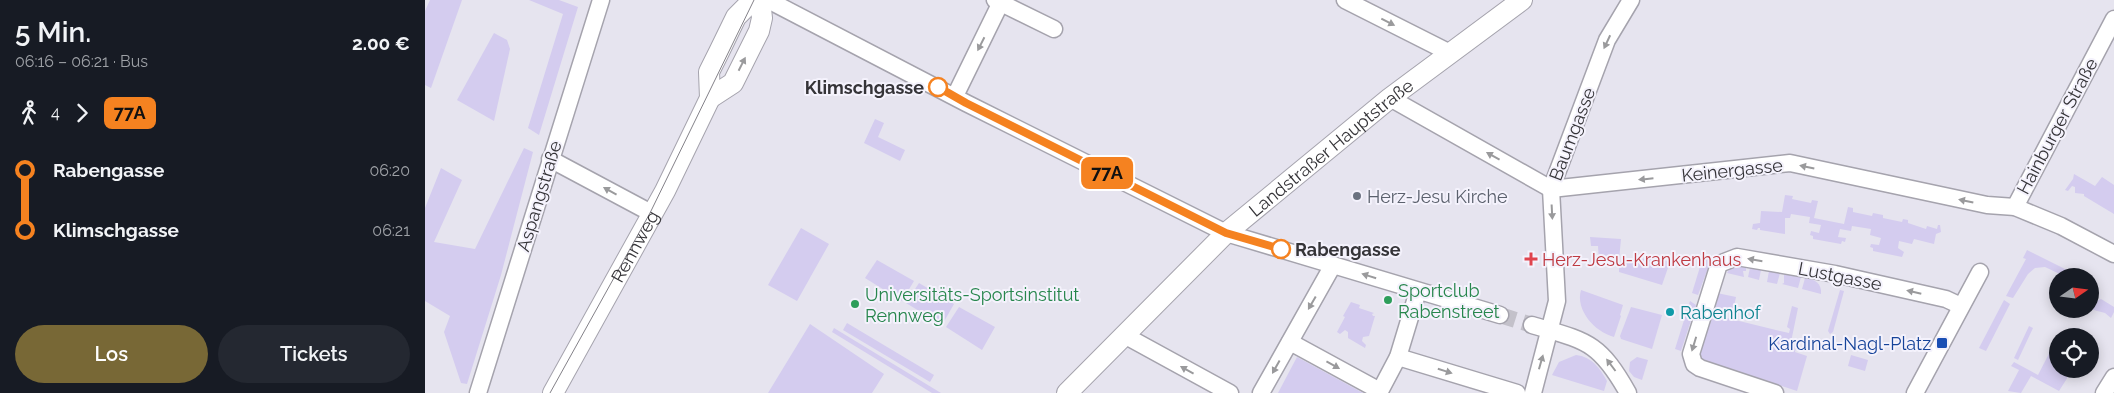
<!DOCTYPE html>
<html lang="de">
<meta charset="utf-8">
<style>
body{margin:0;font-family:Raleway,sans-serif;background:#242831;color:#f1f3f6;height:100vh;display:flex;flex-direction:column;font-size:19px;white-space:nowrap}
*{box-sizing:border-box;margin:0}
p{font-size:16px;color:#9ea1a6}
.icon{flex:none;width:28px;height:28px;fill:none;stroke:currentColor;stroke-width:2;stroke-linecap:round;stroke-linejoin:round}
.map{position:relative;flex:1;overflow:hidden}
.sheet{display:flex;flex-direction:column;background:#171b24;width:425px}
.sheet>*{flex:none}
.badge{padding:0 10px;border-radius:8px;font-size:18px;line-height:32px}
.needle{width:32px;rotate:76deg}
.buttons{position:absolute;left:1624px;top:268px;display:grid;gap:10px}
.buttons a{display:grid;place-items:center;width:50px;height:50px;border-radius:50%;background:#171b24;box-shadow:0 2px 12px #0003;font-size:25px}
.map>.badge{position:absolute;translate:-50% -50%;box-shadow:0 0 0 2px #fff}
.legs{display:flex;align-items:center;gap:8px;height:55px;padding:0 15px;font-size:16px}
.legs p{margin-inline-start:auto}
.summary{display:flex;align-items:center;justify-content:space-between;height:85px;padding:0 15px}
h1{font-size:28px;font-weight:600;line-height:38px}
.primary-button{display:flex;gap:10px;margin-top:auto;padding:10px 15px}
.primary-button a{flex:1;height:58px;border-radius:30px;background:#786836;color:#fff;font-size:20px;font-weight:600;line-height:58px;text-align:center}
.primary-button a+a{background:#242831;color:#f1f3f6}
ul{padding:0 15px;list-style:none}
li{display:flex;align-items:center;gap:18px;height:60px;font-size:19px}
li i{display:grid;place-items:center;width:8px;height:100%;margin:0 6px;background:currentColor}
li i::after{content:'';width:12px;height:12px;margin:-6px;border:4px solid;border-radius:50%;background:#171b24}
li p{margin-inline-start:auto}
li:first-child i{background:linear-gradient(#0000 50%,currentColor 0)}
li:last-child i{background:linear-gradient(currentColor 50%,#0000 0)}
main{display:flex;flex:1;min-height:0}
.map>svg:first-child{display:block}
.green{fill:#d4ccef}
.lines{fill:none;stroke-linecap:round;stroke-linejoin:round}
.minor-tunnel{stroke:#c3c1ca;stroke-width:16;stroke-dasharray:16 8;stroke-linecap:butt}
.minor-casing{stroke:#a5a3ad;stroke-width:19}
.major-casing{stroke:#a5a3ad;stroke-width:22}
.minor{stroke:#fff;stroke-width:16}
.major{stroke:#fff;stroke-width:20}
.tram{stroke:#838188;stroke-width:1}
.oneway{fill:#9a9a9c}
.line-1-casing{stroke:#fff;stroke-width:11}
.line-1{stroke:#f58220;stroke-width:8}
.stop-1-dot{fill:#fff;stroke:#f58220;stroke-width:2.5}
.worship-dot{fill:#6b7280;stroke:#f4f2fc;stroke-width:2}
.health-dot{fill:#e0444e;stroke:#f4f2fc;stroke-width:2}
.leisure-dot{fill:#2e9e5b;stroke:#f4f2fc;stroke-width:2}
.culture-dot{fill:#0f9aa8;stroke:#f4f2fc;stroke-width:2}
.transit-dot{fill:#1a4fb4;stroke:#f4f2fc;stroke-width:2}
.labels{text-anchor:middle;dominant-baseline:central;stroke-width:4;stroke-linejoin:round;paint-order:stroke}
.stop-label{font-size:18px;font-weight:bold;fill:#353438;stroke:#f4f2fc;text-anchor:end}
.street-label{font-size:18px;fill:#353438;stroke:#f4f2fc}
.worship-label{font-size:18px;fill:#5b616d;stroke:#f4f2fc;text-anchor:start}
.health-label{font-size:18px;fill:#be3a42;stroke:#f4f2fc;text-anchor:start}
.leisure-label{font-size:18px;fill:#27864d;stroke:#f4f2fc;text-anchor:start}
.culture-label{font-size:18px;fill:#0d838f;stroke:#f4f2fc;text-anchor:start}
.transit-label{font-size:18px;fill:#164399;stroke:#f4f2fc;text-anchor:end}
</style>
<main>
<section class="sheet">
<div class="summary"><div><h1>5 Min.</h1><p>06:16 – 06:21 · Bus</p></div><b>2.00 €</b></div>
<div class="legs"><svg class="icon" aria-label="walk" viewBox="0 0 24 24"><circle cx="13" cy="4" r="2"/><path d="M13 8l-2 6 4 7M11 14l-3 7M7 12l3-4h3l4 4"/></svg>4<svg class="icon" aria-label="forward" viewBox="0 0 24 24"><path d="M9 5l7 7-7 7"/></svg><b class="badge" style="background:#f58220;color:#111">77A</b></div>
<ul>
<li><i style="color:#f58220"></i><b>Rabengasse</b><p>06:20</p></li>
<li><i style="color:#f58220"></i><b>Klimschgasse</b><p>06:21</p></li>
</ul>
<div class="primary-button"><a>Los</a><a>Tickets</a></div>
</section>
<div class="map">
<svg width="1689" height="393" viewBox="0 0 1689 393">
<rect width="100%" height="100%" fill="#e6e4ef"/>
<g class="green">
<path d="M5 0H37L6 88 0 85V11Z"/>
<path d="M104 0H134L153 7 114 135 103 128 138 14Z"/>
<path d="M69 33 82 40 85 49 69 121 32 100Z"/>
<path d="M450 119 459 123 453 137 480 150 475 161 439 143Z"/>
<path d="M99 148 108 152 76 275 42 384 36 383 19 332 25 316 0 301V208L16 168 37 180 9 242 50 249Z"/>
<path d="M1649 174 1670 186 1677 177 1689 185V214L1659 196V194L1650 193V187L1647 186 1643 191 1640 190 1648 179Z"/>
<path d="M1360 195 1368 196 1367 199 1386 203 1387 200 1393 201 1389 218 1419 224 1423 207 1428 208V212L1447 216 1448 213 1458 215V218L1477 222 1478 219 1483 220V223L1501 229 1502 226 1512 229 1513 225H1515L1516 232 1511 234 1509 244 1489 239 1487 244 1474 241 1473 248 1479 252 1477 257 1448 251V248L1445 247 1446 244 1454 245 1456 238 1445 235 1446 229 1427 226 1426 231 1415 229 1413 237 1421 238 1420 242 1417 241 1416 244 1388 239V236L1385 235 1386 231 1394 233 1396 225 1384 223 1385 217 1366 214 1365 218H1360V234L1335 230V228H1333L1332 230 1327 229 1328 224 1335 223 1336 211 1357 212Z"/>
<path d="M376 228 404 244 372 301 343 285Z"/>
<path d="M1165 237 1196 239 1194 260 1177 265 1174 262 1173 246H1166Z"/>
<path d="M1602 250 1654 276H1639L1620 267 1610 268 1603 274 1588 298 1581 296 1601 259 1598 258Z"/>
<path d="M1283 255 1286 260 1273 295 1267 293 1278 257Z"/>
<path d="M1227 257 1245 262 1237 285 1194 272V264Z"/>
<path d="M452 260 489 281 477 301 440 278Z"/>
<path d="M1311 265 1321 267V271H1318L1319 277 1302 273 1305 268Z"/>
<path d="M1325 268 1336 270 1334 280 1323 277Z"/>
<path d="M1344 271 1355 273 1352 284 1342 282Z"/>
<path d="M1359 274 1376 277 1373 288 1357 284 1359 283Z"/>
<path d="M1380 278C1389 279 1397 283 1396 294L1377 289Z"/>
<path d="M494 283 529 304 517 325 481 303Z"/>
<path d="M1156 290 1198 305 1195 315 1196 316 1189 337C1170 332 1150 310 1156 290Z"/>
<path d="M1415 290 1419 291 1408 332 1405 334 1403 331Z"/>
<path d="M1292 293 1311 297 1308 311 1296 308 1298 317 1355 331 1364 333 1365 329 1362 327 1367 306 1373 308 1366 342 1372 343 1370 352 1382 356 1372 391 1278 360 1274 351Z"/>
<path d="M1676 299 1689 307V312L1686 318 1680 313 1665 309V304Z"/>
<path d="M1579 300 1585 304 1561 351 1554 348Z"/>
<path d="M1265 301 1271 305 1256 351 1250 349Z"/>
<path d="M926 302 935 305 934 308 949 313 947 314 948 316H950L944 336 938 337 937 341 941 345 940 348 923 338V332L920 330 915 334 912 332 920 317 918 316Z"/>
<path d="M534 307 570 327 557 350 521 327Z"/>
<path d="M1206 307 1237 315 1227 349 1196 339 1195 336Z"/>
<path d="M422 323 509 375 505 382 418 330Z"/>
<path d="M385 324 459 374 447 393H343Z"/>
<path d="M1604 326 1608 328 1593 360 1589 358Z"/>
<path d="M409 328 516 393H507L407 332Z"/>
<path d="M1632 338V369H1648L1634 391 1606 376 1596 393 1583 391 1594 370 1586 366 1589 362 1613 375Z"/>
<path d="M1151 355C1167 357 1174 367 1182 381L1179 391 1127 375 1134 362Z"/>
<path d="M1426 355 1443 360 1440 371 1423 366Z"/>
<path d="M872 357 938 393H853Z"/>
<path d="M1212 357 1223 360 1217 380 1209 377 1204 371 1205 362Z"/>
</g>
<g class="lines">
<path class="minor-tunnel" d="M1075 315 1107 325"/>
<g class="minor-casing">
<g id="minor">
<path d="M343 0 541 103 801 233 1075 315"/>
<path d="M570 0 629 29"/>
<path d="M920 0 1025 53"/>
<path d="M530 96 577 0"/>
<path d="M965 98 1126 189 1365 163 1562 205 1590 207 1636 226 1689 254"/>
<path d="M125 159 228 214"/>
<path d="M1590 207 1689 19"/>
<path d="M1107 325C1161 341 1174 341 1203 393"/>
<path d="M699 335 805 393"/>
<path d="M865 342 955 391"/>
<path d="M973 357 1092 393"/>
<path d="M53 393 176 0"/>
<path d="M836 393 908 265"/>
<path d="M954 393 973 357 993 291"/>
<path d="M1108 393 1132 301 1126 189 1182 40 1206 0"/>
<path d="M1350 393 1275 368 1269 364 1266 354 1294 264 1312 257 1410 274 1521 299 1536 306"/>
<path d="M1490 393 1555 272"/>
<path d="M1679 393 1689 377"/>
</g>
</g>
<g class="major-casing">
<g id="major">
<path d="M285 98 308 83 334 31 337 18 335 0"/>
<path id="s1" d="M128 393 240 191 285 98 284 72 294 52 311 17 328 0"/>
<path id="s2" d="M642 393 801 233 965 98 1097 0"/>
</g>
</g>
<use href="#minor" class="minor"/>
<use href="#major" class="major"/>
<path class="tram" d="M125 393 225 213 329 0"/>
</g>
<defs><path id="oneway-solid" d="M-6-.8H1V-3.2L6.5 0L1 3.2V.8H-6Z" transform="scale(1.25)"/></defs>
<g class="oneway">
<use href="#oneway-solid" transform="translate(963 22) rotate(27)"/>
<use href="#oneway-solid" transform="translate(1182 42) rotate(115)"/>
<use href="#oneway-solid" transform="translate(556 44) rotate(117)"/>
<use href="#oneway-solid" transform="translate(317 64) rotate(-63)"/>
<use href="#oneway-solid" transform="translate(1068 156) rotate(-151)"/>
<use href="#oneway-solid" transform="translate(1382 167) rotate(-168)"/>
<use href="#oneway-solid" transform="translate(1221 179) rotate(174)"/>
<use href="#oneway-solid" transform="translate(185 191) rotate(-151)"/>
<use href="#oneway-solid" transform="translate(1541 201) rotate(-168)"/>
<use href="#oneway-solid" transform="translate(1127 212) rotate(87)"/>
<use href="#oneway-solid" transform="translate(1330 260) rotate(-170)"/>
<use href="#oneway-solid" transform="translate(944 276) rotate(-163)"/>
<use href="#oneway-solid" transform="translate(1489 292) rotate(-167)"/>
<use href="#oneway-solid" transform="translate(887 303) rotate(120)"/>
<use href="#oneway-solid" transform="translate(1269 344) rotate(107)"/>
<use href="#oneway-solid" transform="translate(1116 362) rotate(-74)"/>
<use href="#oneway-solid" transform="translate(908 365) rotate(29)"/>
<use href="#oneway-solid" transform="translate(1186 365) rotate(-127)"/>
<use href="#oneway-solid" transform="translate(851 367) rotate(119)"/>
<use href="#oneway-solid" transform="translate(762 370) rotate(-151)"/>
<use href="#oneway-solid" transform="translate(1020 371) rotate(17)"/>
</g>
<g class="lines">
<g class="line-1-casing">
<path id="line-1" d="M513 87 541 103 801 233 856 249"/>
</g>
<use href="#line-1" class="line-1"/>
</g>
<g class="stop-1-dot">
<circle cx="513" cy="87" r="9"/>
<circle cx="856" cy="249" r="9"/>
</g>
<circle class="worship-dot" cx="932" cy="196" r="5"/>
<path class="health-dot" d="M1103.5 251.5h5v5h5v5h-5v5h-5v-5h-5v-5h5z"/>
<g class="leisure-dot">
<circle cx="963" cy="300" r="5"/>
<circle cx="430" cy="304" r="5"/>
</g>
<circle class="culture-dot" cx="1245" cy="312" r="5"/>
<rect class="transit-dot" x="1511" y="337" width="12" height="12" rx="2.5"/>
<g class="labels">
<g class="stop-label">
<text x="499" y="87">Klimschgasse</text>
<text x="870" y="249" text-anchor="start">Rabengasse</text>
</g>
<g class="street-label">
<text transform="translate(1632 126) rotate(-62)">Hainburger Straße</text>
<text transform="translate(1147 134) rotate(-69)">Baumgasse</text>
<text stroke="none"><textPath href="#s2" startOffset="361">Landstraßer Hauptstraße</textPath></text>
<text transform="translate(1307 170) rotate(-6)">Keinergasse</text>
<text transform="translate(114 196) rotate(-73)">Aspangstraße</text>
<text stroke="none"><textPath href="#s1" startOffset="168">Rennweg</textPath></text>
<text transform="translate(1415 276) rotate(11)">Lustgasse</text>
</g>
<g class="worship-label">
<text x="942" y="196">Herz-Jesu Kirche</text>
</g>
<g class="health-label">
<text x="1117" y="259">Herz-Jesu-Krankenhaus</text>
</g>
<g class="leisure-label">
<text x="973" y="290">Sportclub<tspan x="973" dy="21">Rabenstreet</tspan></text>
<text x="440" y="294">Universitäts-Sportsinstitut<tspan x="440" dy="21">Rennweg</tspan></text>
</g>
<g class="culture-label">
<text x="1255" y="312">Rabenhof</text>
</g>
<g class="transit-label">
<text x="1506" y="343">Kardinal-Nagl-Platz</text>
</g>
</g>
</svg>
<div class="buttons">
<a><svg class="needle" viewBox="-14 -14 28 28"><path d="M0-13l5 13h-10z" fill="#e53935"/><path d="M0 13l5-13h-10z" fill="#9ea1a6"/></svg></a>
<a><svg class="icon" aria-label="locate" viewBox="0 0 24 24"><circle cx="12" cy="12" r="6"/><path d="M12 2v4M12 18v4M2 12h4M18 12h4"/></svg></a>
</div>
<b class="badge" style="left:682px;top:173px;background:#f58220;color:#111">77A</b>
</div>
</main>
